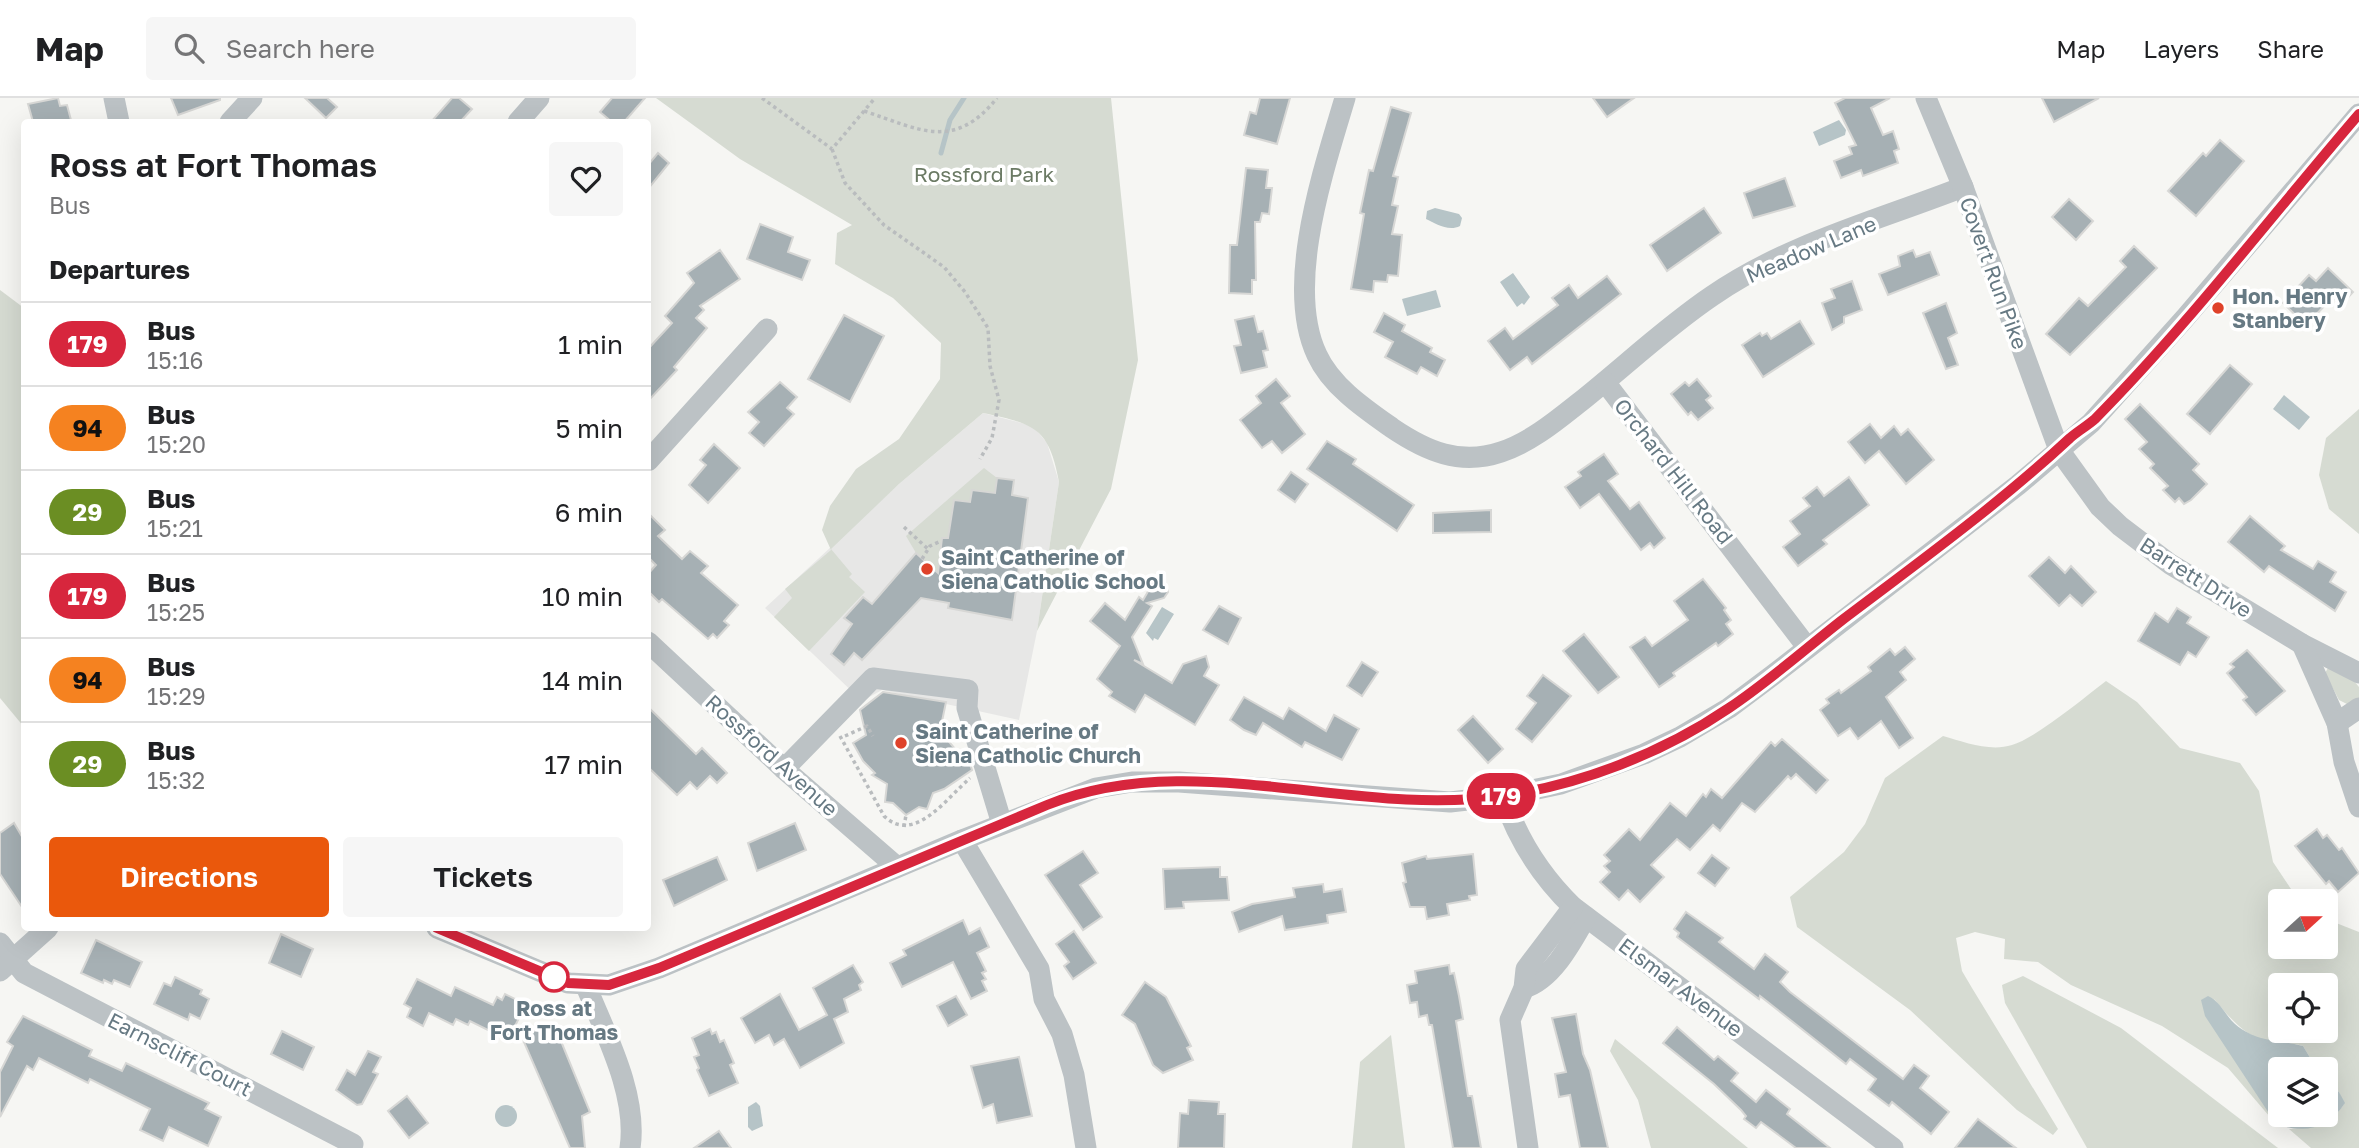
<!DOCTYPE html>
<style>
body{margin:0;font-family:"Golos Text",sans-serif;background:#f6f6f6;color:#202124;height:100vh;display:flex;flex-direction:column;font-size:26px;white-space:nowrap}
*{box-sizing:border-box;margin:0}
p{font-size:23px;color:#757577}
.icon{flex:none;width:38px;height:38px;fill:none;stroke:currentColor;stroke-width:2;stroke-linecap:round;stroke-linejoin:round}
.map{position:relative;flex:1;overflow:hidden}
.drawer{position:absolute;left:21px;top:21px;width:630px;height:812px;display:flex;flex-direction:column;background:#fff;border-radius:7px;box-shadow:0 7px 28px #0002}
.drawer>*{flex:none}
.badge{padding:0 14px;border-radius:23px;font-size:24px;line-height:46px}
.needle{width:46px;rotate:69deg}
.buttons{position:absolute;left:2268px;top:791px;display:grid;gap:14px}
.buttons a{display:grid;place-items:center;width:70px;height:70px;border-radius:7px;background:#fff;box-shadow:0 7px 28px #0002;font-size:35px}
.map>.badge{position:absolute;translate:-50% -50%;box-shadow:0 0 0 4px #fff}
h2{padding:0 28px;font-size:26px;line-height:63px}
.round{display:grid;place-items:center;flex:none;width:74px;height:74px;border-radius:7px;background:#f6f6f6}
.headline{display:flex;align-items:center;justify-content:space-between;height:119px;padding:0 28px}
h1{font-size:33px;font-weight:600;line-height:52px}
.primary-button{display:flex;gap:14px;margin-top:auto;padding:14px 28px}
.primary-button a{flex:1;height:80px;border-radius:7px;background:#ea580c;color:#fff;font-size:28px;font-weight:600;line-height:80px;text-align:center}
.primary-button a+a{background:#f6f6f6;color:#202124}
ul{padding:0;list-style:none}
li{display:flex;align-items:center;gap:21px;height:84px;padding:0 28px;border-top:2px solid #e0e0e0}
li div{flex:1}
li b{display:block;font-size:26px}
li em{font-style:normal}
li .badge{min-width:77px;font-weight:700;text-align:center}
header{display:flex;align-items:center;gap:42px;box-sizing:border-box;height:98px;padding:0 35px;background:#fff;border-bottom:2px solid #e0e0e0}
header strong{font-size:33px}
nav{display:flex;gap:38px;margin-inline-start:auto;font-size:24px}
.search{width:490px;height:63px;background:#f6f6f6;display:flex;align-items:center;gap:18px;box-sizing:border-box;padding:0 24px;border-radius:7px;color:#757577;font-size:26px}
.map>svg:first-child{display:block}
.built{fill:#e7e7e6}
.green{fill:#d6dbd2;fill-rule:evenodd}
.water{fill:#b6c4c7}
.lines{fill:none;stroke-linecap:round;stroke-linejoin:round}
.stream{stroke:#b6c4c7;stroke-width:5}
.building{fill:#a6b0b4;stroke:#d7d7d5;stroke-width:2}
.path{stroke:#b9bcbe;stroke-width:3.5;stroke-dasharray:3.5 3.5;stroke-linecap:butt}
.minor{stroke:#bcc2c5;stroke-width:21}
.line-casing{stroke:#fff;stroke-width:16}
.line{stroke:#d7263d;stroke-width:10}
.poi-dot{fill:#df422a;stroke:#fff;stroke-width:2.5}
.stop-dot{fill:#fff;stroke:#d7263d;stroke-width:3.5}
.labels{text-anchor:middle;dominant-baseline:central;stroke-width:7;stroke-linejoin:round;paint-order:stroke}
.park-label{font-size:21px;fill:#6b7a64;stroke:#fff}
.street-label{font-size:21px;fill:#667983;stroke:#fff}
.poi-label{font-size:21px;font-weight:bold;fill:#667983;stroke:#fff;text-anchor:start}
.stop-label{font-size:21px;font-weight:bold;fill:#667983;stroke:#fff}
</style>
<header>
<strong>Map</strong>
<div class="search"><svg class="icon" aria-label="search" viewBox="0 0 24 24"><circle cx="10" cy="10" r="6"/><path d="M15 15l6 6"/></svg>Search here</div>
<nav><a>Map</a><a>Layers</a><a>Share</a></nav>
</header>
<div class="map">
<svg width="2359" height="1050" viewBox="0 0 2359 1050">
<rect width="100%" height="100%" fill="#f6f6f3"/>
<path class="built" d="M983 315 1033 328 1047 345 1059 384 1037 533 1019 622 882 592 862 603 765 510 899 386Z"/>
<g class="green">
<path d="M656 0H1111L1138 262 1111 391 1037 533 1059 384C1049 329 1034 326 983 315L899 386 831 451 852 476 849 479 865 494 809 553 774 519 792 500 785 491 831 452 822 432 830 408 856 371 899 341 940 281 941 245 893 200 835 166 837 135 852 127 740 61Z"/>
<path d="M0 192 24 210V629L0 600Z"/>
<path d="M2359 311V436L2329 411 2319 377 2326 340Z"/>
<path d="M984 370 997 380 995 395 972 392 970 404 954 402 948 440H941V478L916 455 906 438Z"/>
<path d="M2328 570 2353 582 2359 589V600L2349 607 2339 602 2325 575Z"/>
<path d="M2106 583 2137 604 2180 650 2240 665 2259 693 2273 764 2299 803H2280V849H2326V821L2359 834V1050H2311L2289 1031C2315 1030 2330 1027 2344 1006L2339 994 2326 982V971H2317L2303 948C2291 944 2282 946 2270 944 2247 941 2228 918 2214 901L2257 994 2276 1026 2228 970 2162 928 2071 887 2038 864 2004 861 2005 841 1975 834 1956 840 1962 873 1972 890 2058 1031 2053 1037 2017 1012 1910 912 1797 829 1790 799 1844 754 1865 726 1885 680 1943 638C1964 644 1990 654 2012 647 2036 640 2085 599 2106 583ZM2280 887H2326V933H2280Z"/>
<path d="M2023 878 2121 930 2278 1050H2087L2005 905 2002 887Z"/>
<path d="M1391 937 1405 1050H1352L1360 964Z"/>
<path d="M1615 941 1748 1050H1651L1638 1002 1610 953Z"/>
</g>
<g class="water">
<path d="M1839 22 1846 32 1845 37 1819 48 1813 34Z"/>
<path d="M1435 110 1459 116 1462 120 1460 128C1448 134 1435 125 1426 121L1427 113Z"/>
<path d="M1513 175 1530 199 1524 207 1522 205 1517 209 1500 184Z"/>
<path d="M1436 192 1441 209 1407 218 1402 201Z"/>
<path d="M2284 297 2310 319 2299 332 2273 311Z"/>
<path d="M1162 509 1174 516 1158 542 1154 540 1153 543 1146 535Z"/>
<path d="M2208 898C2220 903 2225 917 2235 926 2257 945 2278 941 2303 948L2317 971H2280V1017H2326V982L2339 994 2345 1005C2328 1031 2305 1036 2276 1026L2205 918 2201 902Z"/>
<path d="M756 1004 760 1008 763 1028 752 1033 748 1029V1009Z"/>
<circle cx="506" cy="1018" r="11"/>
</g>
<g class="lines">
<path class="stream" d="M941 55 950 22 964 0"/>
</g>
<g class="building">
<path d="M58 0 60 8 67 7 71 22 33 24 28 6Z"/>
<path d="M171 0H220V2L178 17Z"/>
<path d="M305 0H327L337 9 326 20Z"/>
<path d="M452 0H459L472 11 460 24H431Z"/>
<path d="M612 0H645L624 24H612L600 14Z"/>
<path d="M1260 0H1290L1277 46 1244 37 1250 14 1256 16Z"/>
<path d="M1593 0H1634L1607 19Z"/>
<path d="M1845 0H1890L1871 10 1883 37 1893 33 1899 51 1894 53 1898 65 1863 78 1861 72 1841 80 1834 63 1852 56 1849 49 1856 47 1835 5Z"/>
<path d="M2042 0H2099L2054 24Z"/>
<path d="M1391 9 1411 15 1393 78 1398 79 1392 107 1398 108 1392 136 1402 137 1398 178 1388 177 1387 184 1374 183 1373 194 1351 191 1364 116 1360 115 1369 72 1373 73Z"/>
<path d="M2220 42 2244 63 2196 118 2168 93 2203 55 2206 58Z"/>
<path d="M658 55 669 65 648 91V67Z"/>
<path d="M1246 70 1268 72 1266 90H1272L1269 116 1262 115 1260 124H1255L1256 182H1252V196L1229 195 1230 147H1237Z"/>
<path d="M1785 80 1795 108 1753 120 1744 95Z"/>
<path d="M2069 101 2093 123 2076 142 2052 119Z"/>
<path d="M1704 110 1721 135 1667 173 1650 147Z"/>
<path d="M760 126 793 139 788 154 810 162 802 182 747 161Z"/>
<path d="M2134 148 2157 170 2070 257 2046 236 2079 200 2088 208 2126 169 2120 163Z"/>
<path d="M720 152 740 181 700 208 704 212 696 220 707 230 674 269 677 272 648 303V251L672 225 665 218 694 185 687 175Z"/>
<path d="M1913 152 1916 159 1930 154 1939 177 1888 197 1879 176 1900 168 1898 158Z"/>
<path d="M2328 170 2353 194 2341 207 2333 199 2306 227 2283 205 2309 177 2316 183Z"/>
<path d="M1607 178 1621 196 1532 266 1527 259 1510 272 1488 243 1505 230 1513 241 1558 207 1552 200 1569 187 1578 200Z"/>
<path d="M1852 183 1862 212 1844 219V225L1832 232 1822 205 1835 200 1831 191Z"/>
<path d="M1946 205 1957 235 1948 240 1958 267 1946 271 1923 215Z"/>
<path d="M1384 215 1405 227 1402 233 1432 250 1430 254 1445 262 1437 278 1421 269 1417 276 1385 259 1393 244 1374 234Z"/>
<path d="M844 217 884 238 850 304 808 281Z"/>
<path d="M1254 218 1258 234 1263 233 1268 252 1263 253 1267 269 1241 275 1234 248 1241 247 1235 222Z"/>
<path d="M1800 223 1814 246 1763 279 1742 247 1760 235 1762 238 1767 235 1771 241Z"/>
<path d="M2230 267 2252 286 2210 336 2187 316Z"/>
<path d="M1276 281 1290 298 1281 305 1305 336 1282 355 1272 343 1262 350 1240 322 1261 305 1256 298Z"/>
<path d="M1697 281 1711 298 1706 302 1713 310 1698 322 1691 314 1688 317 1671 296 1685 284 1689 288Z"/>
<path d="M780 284 797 299 787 310 794 316 764 348 749 335 759 324 748 314Z"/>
<path d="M2140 306 2199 366 2193 372 2207 386 2191 402 2184 406 2179 400 2175 404 2163 392 2168 388 2150 370 2154 366 2139 351 2147 344 2125 321Z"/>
<path d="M1870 326 1881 340 1894 328 1901 337 1908 331 1934 362 1906 386 1879 353 1865 365 1848 344Z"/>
<path d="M1327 343 1356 361 1353 366 1414 407 1397 433 1307 371Z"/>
<path d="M714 346 740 370 708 405 689 387 706 367 700 362Z"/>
<path d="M1604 356 1618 376 1608 383 1630 411 1639 404 1665 440 1654 450 1650 445 1641 452 1599 396 1580 410 1565 389 1581 378 1578 374Z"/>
<path d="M1291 374 1308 386 1295 404 1278 392Z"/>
<path d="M1849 379 1869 407 1823 442 1827 446 1798 468 1783 449 1800 436 1790 423 1810 408 1803 400 1817 389 1824 398Z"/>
<path d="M997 380 1014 382 1012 397 1028 400 1012 522 948 510 949 505 921 500 862 562 854 555 844 567 831 556 852 526 844 520 863 499 872 506 916 455 938 475 942 440H948L954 402 970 404 972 392 995 395Z"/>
<path d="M1491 412V434L1433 435V415Z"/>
<path d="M648 415 665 432 658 438 682 461 690 453 708 468 701 475 738 507 724 523 729 527 717 540 713 536 708 541 662 501 659 504 648 493V476L656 467 648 459Z"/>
<path d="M2250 418 2285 448 2281 452 2313 471 2318 463 2336 474 2330 484 2346 494 2335 513 2269 468 2264 474 2228 444Z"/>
<path d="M2049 459 2065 475 2071 468 2096 494 2082 508 2070 497 2059 508 2029 478Z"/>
<path d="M1703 481 1726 510 1724 512 1731 522 1726 526 1733 536 1718 548 1716 545 1673 575 1675 578 1659 589 1630 549 1645 539 1652 548 1688 522 1674 503Z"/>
<path d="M1160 483 1166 487 1168 494 1164 500 1147 505 1152 508 1132 539 1143 566 1134 562 1172 585 1183 566 1206 558 1209 569 1204 578 1219 587 1195 627 1145 597 1135 614 1109 598 1112 594 1097 581 1120 548 1090 523 1105 505 1125 522 1139 499 1143 502 1153 485Z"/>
<path d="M1219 508 1241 520 1228 546 1203 532Z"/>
<path d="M2177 510 2191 519 2187 525 2209 539 2196 559 2188 554 2180 567 2138 543 2155 515 2168 524Z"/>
<path d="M1584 536 1619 579 1598 595 1563 553Z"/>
<path d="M1905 549 1915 561 1900 574 1906 582 1886 599 1913 640 1899 650 1881 623 1858 641 1850 630 1838 638 1820 612 1829 605 1826 601 1839 592 1841 595 1871 573 1868 569 1890 551 1895 557Z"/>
<path d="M2247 552 2285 593 2256 617 2243 602 2247 599 2227 575 2234 569 2230 566Z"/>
<path d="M1362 564 1378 574 1362 598 1347 588Z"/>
<path d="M1543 577 1571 598 1532 644 1516 631 1536 605 1527 598Z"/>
<path d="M883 594 946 604 940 633 960 657H967L972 672 944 691 933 695 927 711 919 709 906 717 893 705 885 704 887 686 872 677 875 675 863 663 853 645 866 637 860 612Z"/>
<path d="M1244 599 1283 621 1289 610 1326 633 1334 617 1359 631 1342 662 1305 644 1302 649 1263 625 1256 637 1244 632 1230 622Z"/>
<path d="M648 609 696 656 702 650 727 675 717 685 710 678 697 691 690 684 677 697 648 669Z"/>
<path d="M1473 618 1503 651 1488 665 1458 632Z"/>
<path d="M1782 641 1828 682 1816 695 1796 676 1791 681 1788 678 1755 714 1742 705 1720 733 1713 727 1690 752 1677 741 1651 767 1664 779 1640 804 1628 792 1619 802 1600 784 1610 774 1604 768 1610 763 1604 757 1629 731 1640 742 1670 705 1686 718 1703 696 1706 699 1711 691 1722 700 1771 644 1775 648Z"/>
<path d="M14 725 24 742V812L0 776V735Z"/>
<path d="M795 725 806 752 757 773 748 745Z"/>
<path d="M2317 731 2323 740 2327 737 2339 752 2342 750 2359 775 2338 794 2329 783 2326 786 2295 748Z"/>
<path d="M1083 753 1098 775 1080 787 1102 819 1083 832 1045 777Z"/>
<path d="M1473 756 1477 797 1469 798 1470 802 1447 806 1449 817 1427 821 1425 809H1410L1403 785 1406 784 1402 765 1426 758 1427 761Z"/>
<path d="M1712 757 1729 770 1715 788 1698 775Z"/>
<path d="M717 759 727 782 674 808 663 782Z"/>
<path d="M1220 769V779H1227L1229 802 1183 804 1184 810 1165 811 1163 771Z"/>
<path d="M1323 786 1324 794 1342 791 1346 814 1327 817 1328 825 1285 832 1282 818 1239 834 1232 814 1252 806 1295 799 1293 790Z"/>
<path d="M1686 814 1723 840 1719 844 1754 871 1765 856 1788 874 1780 884 1790 894 1903 981 1914 967 1929 978 1920 990 1949 1014 1931 1036 1892 1004 1889 1008 1868 992 1876 981 1850 961 1846 966 1760 898 1759 901 1677 839 1679 835 1674 831Z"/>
<path d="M963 822 969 836 980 830 989 849 977 855 986 873 982 875 986 881 982 883 987 893 971 901 953 864 902 889 890 865 906 857 903 852Z"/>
<path d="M1074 833 1096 865 1073 881 1064 868 1069 864 1056 846Z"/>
<path d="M281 836 313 851 301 879 269 865Z"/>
<path d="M96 842 142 864 130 889 114 882 112 886 104 882 103 885 81 875Z"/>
<path d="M853 867 863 884 859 887 861 892 844 901 848 914 834 921 844 945 800 970 784 941 774 947 769 937 755 945 741 920 780 896 799 932 827 917 813 890Z"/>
<path d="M1449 867 1450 876 1454 875 1459 898 1463 921 1456 923 1468 998H1472L1481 1050H1453L1432 927H1429L1427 917 1419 919 1417 904 1410 905 1407 887 1417 885 1415 873Z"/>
<path d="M175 879 202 892 200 896 209 901 200 921 190 916 188 922 154 906 164 885 171 888Z"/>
<path d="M417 881 451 898 455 889 493 907 497 899 502 902 505 896 521 904 518 910 523 912 508 942 470 923 468 927 456 921 453 927 429 915 423 928 407 919 411 910 404 906Z"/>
<path d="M1145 884 1166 899 1191 948 1187 950 1193 962 1163 975 1153 967 1135 926 1122 917Z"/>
<path d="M956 898 967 917 948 928 937 908Z"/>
<path d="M1576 916 1583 956 1590 972 1608 1050H1580L1570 997 1559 999 1555 976 1566 974 1552 920Z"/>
<path d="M23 918 92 952 89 958 122 973 126 965 209 1005 205 1011 221 1019 208 1048 169 1029 163 1043 140 1032 150 1011 90 981 88 985 39 960 33 972 27 968 0 1019V974L13 948 7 944Z"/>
<path d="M554 926 590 1014 582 1018 585 1050H570L521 937Z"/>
<path d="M1677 929 1714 962 1718 958 1738 975 1731 983 1756 1004 1766 992 1790 1011 1787 1016 1830 1050H1796L1761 1024 1756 1030 1744 1021 1746 1018 1741 1012 1714 986 1663 945Z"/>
<path d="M710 931 712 936 716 934 720 944 724 942 734 965 730 967 738 985 709 998 697 972 699 970 694 959 699 957 692 940Z"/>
<path d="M282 933 314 949 303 972 271 956Z"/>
<path d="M368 953 381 959 373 974 378 976 362 1006 357 1007 336 992 347 972 355 977Z"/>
<path d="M1019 959 1032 1018 997 1025 993 1006 983 1010 971 968Z"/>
<path d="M407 998 428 1025 409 1040 388 1013Z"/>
<path d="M1189 1002 1219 1004 1218 1016H1225L1224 1050H1178L1180 1015 1188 1016Z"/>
<path d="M1978 1021 2016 1050H1955Z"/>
<path d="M719 1033 731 1050H694Z"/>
</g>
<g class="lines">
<g class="path">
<path d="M762 0 832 51 875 0"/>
<path d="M864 13C919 31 954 54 997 0"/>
<path d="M832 51 845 85 884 127 944 169 965 194 988 230 990 268 999 302 992 340 980 361"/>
<path d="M904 429 928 451"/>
<path d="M922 461 930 448 941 443"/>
<path d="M840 638 884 718C914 747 947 700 970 680"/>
<path d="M845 638 867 628 873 638"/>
<path d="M904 729 906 717"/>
</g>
<g class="minor">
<path d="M114 0 119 24"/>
<path d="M1345 0C1324 71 1284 187 1317 257 1331 288 1365 311 1392 330 1426 353 1460 368 1501 354 1531 344 1556 323 1580 304 1624 269 1666 229 1712 198 1787 146 1879 122 1963 89"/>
<path d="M1926 0 1963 89 2059 352 2100 409 2120 428 2170 466 2302 546 2359 575"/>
<path d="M230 24 252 0"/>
<path d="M518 24 539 0"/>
<path d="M1605 284 1807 549"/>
<path d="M648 363 767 231"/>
<path d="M648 544 784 671 897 769"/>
<path d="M2302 546 2337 625 2344 664 2359 709"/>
<path d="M2337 625 2359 610"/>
<path d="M784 671 873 580 968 592 967 610 1002 726"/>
<path d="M1503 698C1517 740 1542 779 1573 809L1893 1050"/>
<path d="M962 742 1039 871 1044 901 1062 936 1074 977 1086 1050"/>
<path d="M437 830 568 885 609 887 659 870 962 742 1096 690 1132 684H1179L1450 704 1503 698 1561 686 1644 656 1680 639 1729 610 1773 577 2018 387 2091 325 2185 220 2359 16"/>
<path d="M0 845 24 875 353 1046"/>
<path d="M0 873 48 830"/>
<path d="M586 888C606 937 638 997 630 1050"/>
<path d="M1524 890C1552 882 1572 844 1586 819"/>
<path d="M1528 1050 1510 922 1524 890 1526 871 1573 809"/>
</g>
</g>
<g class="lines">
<g class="line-casing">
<path id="line" d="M437 830 568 885 609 887 659 870 1047 707C1192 648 1351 720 1502 698 1580 687 1663 655 1729 610 1768 584 1804 552 1841 523 1919 464 1998 407 2070 340 2078 333 2087 328 2095 321 2189 226 2272 117 2359 16"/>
</g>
<use href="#line" class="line"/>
</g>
<g class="poi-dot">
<circle cx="2218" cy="210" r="7"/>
<circle cx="927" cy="471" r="7"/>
<circle cx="901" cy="645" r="7"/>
</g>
<circle class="stop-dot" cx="554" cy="879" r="14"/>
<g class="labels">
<g class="park-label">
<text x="984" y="76">Rossford Park</text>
</g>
<g class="street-label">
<text transform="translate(1811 151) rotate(-23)">Meadow Lane</text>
<text transform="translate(1994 175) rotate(70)">Covert Run Pike</text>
<text transform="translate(1674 373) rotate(52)">Orchard Hill Road</text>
<text transform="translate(2196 479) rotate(33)">Barrett Drive</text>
<text transform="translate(772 657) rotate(42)">Rossford Avenue</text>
<text transform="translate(1681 889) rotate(37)">Elsmar Avenue</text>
<text transform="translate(180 956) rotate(27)">Earnscliff Court</text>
</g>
<g class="poi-label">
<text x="2232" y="198">Hon. Henry<tspan x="2232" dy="24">Stanbery</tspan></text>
<text x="941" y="459">Saint Catherine of<tspan x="941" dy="24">Siena Catholic School</tspan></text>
<text x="915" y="633">Saint Catherine of<tspan x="915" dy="24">Siena Catholic Church</tspan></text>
</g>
<g class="stop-label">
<text x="554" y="910">Ross at<tspan x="554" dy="24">Fort Thomas</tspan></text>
</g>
</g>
</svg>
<div class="buttons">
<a><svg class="needle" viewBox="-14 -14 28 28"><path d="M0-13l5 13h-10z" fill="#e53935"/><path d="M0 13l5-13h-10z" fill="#757577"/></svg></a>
<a><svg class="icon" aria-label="locate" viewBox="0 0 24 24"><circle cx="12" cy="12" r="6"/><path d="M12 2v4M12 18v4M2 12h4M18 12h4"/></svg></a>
<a><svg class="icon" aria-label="layers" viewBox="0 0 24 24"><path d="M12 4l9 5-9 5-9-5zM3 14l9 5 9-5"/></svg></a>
</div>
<b class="badge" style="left:1501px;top:698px;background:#d7263d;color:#fff">179</b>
<section class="drawer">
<div class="headline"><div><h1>Ross at Fort Thomas</h1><p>Bus</p></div><a class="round"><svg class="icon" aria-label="heart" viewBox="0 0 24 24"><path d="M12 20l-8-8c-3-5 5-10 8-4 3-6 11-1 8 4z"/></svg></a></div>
<h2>Departures</h2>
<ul>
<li><span class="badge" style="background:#d7263d;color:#fff">179</span><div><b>Bus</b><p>15:16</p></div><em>1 min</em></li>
<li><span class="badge" style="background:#f58220;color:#111">94</span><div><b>Bus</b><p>15:20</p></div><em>5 min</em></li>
<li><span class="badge" style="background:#6b8e23;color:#fff">29</span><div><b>Bus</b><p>15:21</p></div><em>6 min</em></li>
<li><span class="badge" style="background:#d7263d;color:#fff">179</span><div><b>Bus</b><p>15:25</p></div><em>10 min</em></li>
<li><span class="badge" style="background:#f58220;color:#111">94</span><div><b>Bus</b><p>15:29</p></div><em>14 min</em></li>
<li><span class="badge" style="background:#6b8e23;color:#fff">29</span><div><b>Bus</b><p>15:32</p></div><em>17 min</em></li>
</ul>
<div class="primary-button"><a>Directions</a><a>Tickets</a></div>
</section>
</div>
